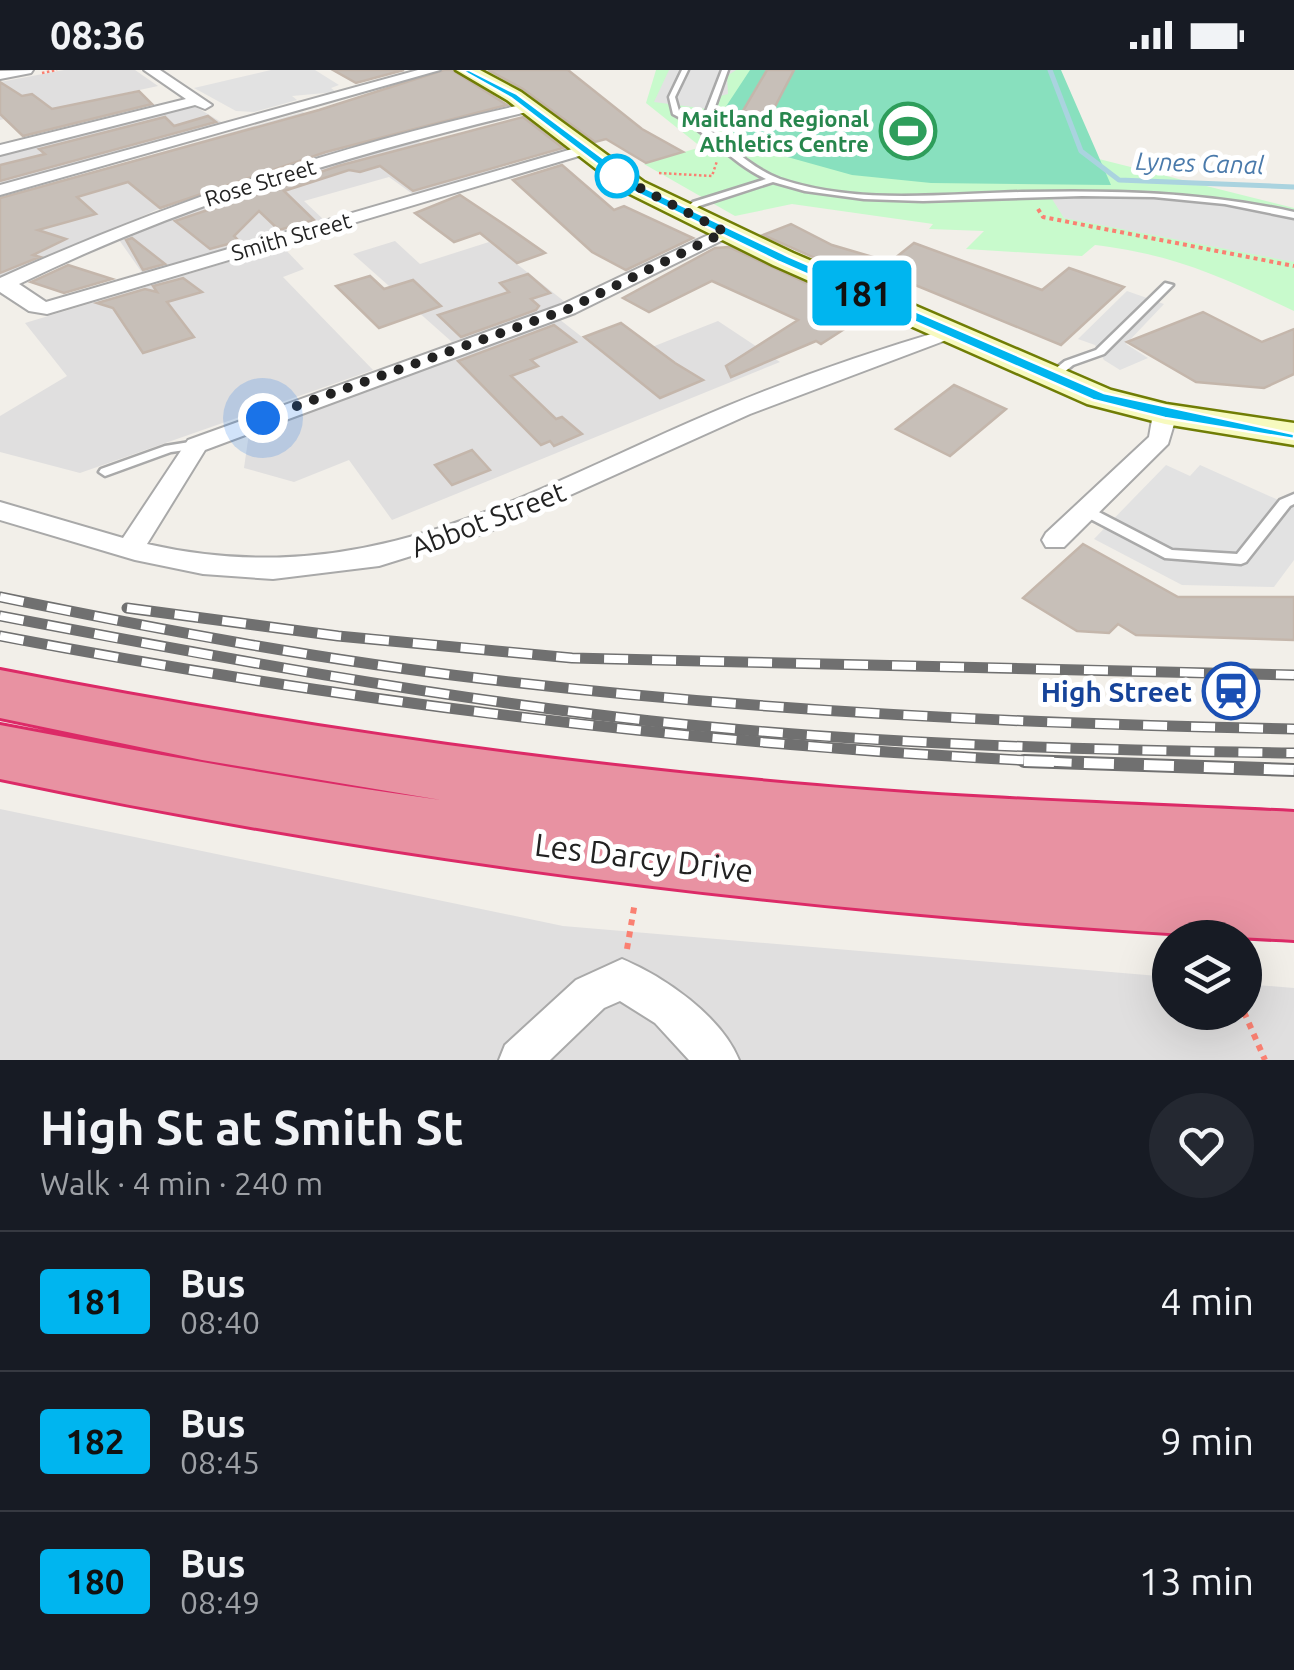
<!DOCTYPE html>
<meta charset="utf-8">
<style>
body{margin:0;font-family:Ubuntu,sans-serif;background:#242831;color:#f1f3f6;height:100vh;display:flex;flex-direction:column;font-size:38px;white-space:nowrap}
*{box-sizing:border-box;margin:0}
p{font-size:32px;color:#9ea1a6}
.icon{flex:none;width:55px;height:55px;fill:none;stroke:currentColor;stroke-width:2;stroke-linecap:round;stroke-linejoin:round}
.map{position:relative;height:990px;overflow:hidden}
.details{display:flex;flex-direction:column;background:#171b24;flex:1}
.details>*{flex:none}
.badge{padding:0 20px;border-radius:8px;font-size:35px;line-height:65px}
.fabs{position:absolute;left:1152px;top:850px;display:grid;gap:20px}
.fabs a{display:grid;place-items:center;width:110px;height:110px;border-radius:50%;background:#171b24;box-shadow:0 10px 40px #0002;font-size:50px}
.you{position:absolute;width:50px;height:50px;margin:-25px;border:8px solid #fff;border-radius:50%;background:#1a73e8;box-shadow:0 0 0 15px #1a73e833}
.map>.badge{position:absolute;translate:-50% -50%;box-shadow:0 0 0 5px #fff}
.round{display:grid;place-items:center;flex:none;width:105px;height:105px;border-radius:52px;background:#242831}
.headline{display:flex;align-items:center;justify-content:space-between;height:170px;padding:0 40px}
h1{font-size:48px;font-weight:700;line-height:75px}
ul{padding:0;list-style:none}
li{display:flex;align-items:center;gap:30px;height:140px;padding:0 40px;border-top:2px solid #363941}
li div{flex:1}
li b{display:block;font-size:38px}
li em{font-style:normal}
li .badge{min-width:110px;font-weight:700;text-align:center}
.status{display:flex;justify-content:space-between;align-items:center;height:70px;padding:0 50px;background:#171b24;direction:ltr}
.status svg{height:28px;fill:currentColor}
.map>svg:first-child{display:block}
.residential{fill:#e0dfdf}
.park{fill:#c8facc}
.pitch{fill:#88e0be}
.parking{fill:#e2e2e2}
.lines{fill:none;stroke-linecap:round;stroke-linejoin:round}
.stream{stroke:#aad3df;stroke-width:5}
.building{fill:#c7bfb8;stroke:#c4b6ab;stroke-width:2.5}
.lane-casing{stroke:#a9a9a9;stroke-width:5}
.street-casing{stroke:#a9a9a9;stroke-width:4}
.secondary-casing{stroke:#707d05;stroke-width:5}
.highway-casing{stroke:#dc2a67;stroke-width:6}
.path-far2{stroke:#fa8072;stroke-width:2.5;stroke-dasharray:2.5 2.5;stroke-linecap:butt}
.path-far1{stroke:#fa8072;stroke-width:4;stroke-dasharray:4 4;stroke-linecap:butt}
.path{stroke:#fa8072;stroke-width:6;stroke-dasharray:6 6;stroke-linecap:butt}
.lane{fill:#fff;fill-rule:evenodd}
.street{fill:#fff;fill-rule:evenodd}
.secondary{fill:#f7fabf;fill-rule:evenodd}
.highway{fill:#e892a2;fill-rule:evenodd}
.rail-far1-casing{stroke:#707070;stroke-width:11}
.rail-casing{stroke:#707070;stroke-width:14}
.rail-far1{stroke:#fff;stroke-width:8;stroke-dasharray:24;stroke-linecap:butt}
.rail{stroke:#fff;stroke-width:10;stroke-dasharray:30;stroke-linecap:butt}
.line{fill:#00b5ef;stroke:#fff;stroke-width:2.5}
.walk{stroke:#222;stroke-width:10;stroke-dasharray:0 18}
.stop-dot{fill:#fff;stroke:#00b5ef;stroke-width:5}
.labels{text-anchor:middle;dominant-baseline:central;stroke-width:10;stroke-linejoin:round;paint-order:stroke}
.far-leisure-label{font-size:22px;font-weight:bold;fill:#27864d;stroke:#fff;text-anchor:end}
.far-street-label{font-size:22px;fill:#222;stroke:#fff}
.far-water-label{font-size:25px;font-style:italic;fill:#4a7aab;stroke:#fff}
.street-label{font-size:28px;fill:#222;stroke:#fff}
.transit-label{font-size:28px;font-weight:bold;fill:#164399;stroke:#fff;text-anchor:end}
.near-street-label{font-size:32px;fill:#222;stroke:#fff}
</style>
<div class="status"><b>08:36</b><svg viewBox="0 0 49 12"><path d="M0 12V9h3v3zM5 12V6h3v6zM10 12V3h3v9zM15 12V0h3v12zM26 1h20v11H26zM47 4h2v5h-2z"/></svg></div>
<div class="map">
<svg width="1294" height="990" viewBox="0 0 1294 990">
<rect width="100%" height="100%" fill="#f2efe9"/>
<g class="residential">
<path d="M64 0H135L158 16 0 50V12Z"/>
<path d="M191 34 226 55 0 118V85Z"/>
<path d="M303 42 364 76 156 140 0 211V128Z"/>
<path d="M415 69 445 90 474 82 501 100 414 125 389 107 304 131 325 151 143 204 117 167 146 152Z"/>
<path d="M395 171 420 194 489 172 565 232 452 272 353 184Z"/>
<path d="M282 176 304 199 283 207 373 300 80 403 0 382V346L67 306 25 253Z"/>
<path d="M559 249 614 292 718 251 780 292 392 450 349 390 294 412 244 398 249 363Z"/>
<path d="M0 739 563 856 1170 907V942H1245V914L1294 918V990H0Z"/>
</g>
<path class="park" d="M656 0H1042L1075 83 1294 138V241C1222 207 1176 185 1095 175L1082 186 966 179 984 161 929 159 933 154 792 134 735 146 644 94 701 77 646 33Z"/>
<path class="pitch" d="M750 0H1061L1111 115 931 113 852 105 773 83 775 80 752 74 724 57 723 41Z"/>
<g class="parking">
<path d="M271 0H315L339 15 331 18 336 22 292 26 297 30 254 42 236 41 194 18Z"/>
<path d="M669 0H736L727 6 728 24 720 26 715 40 654 32Z"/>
<path d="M1047 121 1277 136 1294 142V192L1064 148Z"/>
<path d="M1127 221 1164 234 1126 274 1148 288 1120 300 1104 290 1095 275 1078 269Z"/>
<path d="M1166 395 1190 406 1200 395 1294 437V490L1274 517 1182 515 1094 469Z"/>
</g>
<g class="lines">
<path class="stream" d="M1050 0 1081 81 1119 110 1294 117"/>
</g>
<g class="building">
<path d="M333 0H404L356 13Z"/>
<path d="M444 0H452L507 35 326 82 160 138 128 112 77 127 96 144 38 160 66 169 33 185 40 187 0 203V128L319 40Z"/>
<path d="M488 0H568L642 59 683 82 646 93 606 69 595 72 523 19Z"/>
<path d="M767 0H794L766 54 737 51Z"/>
<path d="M0 12 22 26 32 24 52 39 139 21 152 34 23 66 0 44Z"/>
<path d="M208 46 216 52 0 111V95L45 84 39 79 165 47 174 56Z"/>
<path d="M523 47 563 78 413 121 380 96 360 102 349 100 284 121 314 150 279 160 259 141 234 166 239 171 210 179 175 151 338 96Z"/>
<path d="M562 95 614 140 624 136 693 168 626 200 592 182 513 110Z"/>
<path d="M460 125 505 155 545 183 517 193 480 163 454 172 415 143Z"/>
<path d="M791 154 832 175 890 192 914 173 1042 220 1069 198 1124 217 1061 275 903 210 894 217 867 211 763 165Z"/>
<path d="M132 168 165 194 143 200 126 170Z"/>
<path d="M729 177 845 231 827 247 849 256 821 274 816 271 731 307 726 296 798 250 712 211 649 242 623 228 715 178Z"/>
<path d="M68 195 112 209 64 223 31 212Z"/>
<path d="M528 204 550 223 531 229 539 236 536 240 461 267 438 245 509 222 500 213Z"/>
<path d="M370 206 384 219 413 210 441 236 379 258 336 216Z"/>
<path d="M183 208 202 222 167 232 194 267 143 283 113 238 97 233 145 219 157 222 153 216Z"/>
<path d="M1203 242 1262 272 1294 259V304L1264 318 1196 312 1127 272Z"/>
<path d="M621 253 675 293 703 310 660 328 584 267Z"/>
<path d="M554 255 576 272 531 290 538 296 511 306 556 349 562 347 582 364 554 376 550 371 541 375 458 291Z"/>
<path d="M954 315 1006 339 950 386 896 359Z"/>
<path d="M472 380 490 400 452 415 435 395Z"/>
<path d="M1083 474 1178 527H1294V570L1136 565 1118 554 1109 563 1077 561 1023 528Z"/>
</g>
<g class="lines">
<g class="lane-casing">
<g id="lane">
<path d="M682 0H688L675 27 679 41 694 49 705 44 722 0H728L712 45 699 52C726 71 748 97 780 109 857 135 942 124 1022 122 1114 120 1204 122 1294 142V148L1225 134 1154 127 1082 126 923 131 864 129 805 121 773 112 699 136 684 147 680 144 693 132 766 109C731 93 707 61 673 44L669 27Z"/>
<path d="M1165 213 1173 215 1104 284 1073 295 1058 307H1050V303L1065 291 1096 280Z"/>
<path d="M196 371 200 372 202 375 200 378 171 382 105 406 99 402 101 399 165 376Z"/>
<path d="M1294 424V434L1290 436 1246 492 1241 494 1165 488 1081 444 1080 441 1081 438H1091L1172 480 1237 484 1280 430Z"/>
</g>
</g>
<g class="street-casing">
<g id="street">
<path d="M33 0 31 3 0 9V1Z"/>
<path d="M144 0H160L212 35 205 39 195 35 0 85V75L186 29Z"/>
<path d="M418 0H440L0 125V115Z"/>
<path d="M530 33 537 37 535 40C356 83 185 133 19 214L46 232 579 77H589V83L47 244 29 241 0 222V208C172 130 346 73 530 33Z"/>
<path d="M725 157 734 162 731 166 575 243 205 380 147 474C358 522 504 434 690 352 774 315 860 285 948 259H962L965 263 750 344 488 462 379 496 273 509 203 504 135 490 0 450V432L123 468 188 370 561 235Z"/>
<path d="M1165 337 1177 344 1168 374 1064 477H1046L1042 470 1046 463 1149 367 1153 344Z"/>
<path d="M622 889C665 907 721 946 739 990H689L655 953 620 931 604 938 550 990H499L505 975 576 910Z"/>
</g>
</g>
<g class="secondary-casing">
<path id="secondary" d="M456 0H480L521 22 644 112 793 183 1111 320 1166 334 1294 353V375L1165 354 1087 334 773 195 626 122 507 30Z"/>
</g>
<g class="highway-casing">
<path id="highway" d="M0 600C270 653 543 693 817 716 976 730 1135 734 1294 742V870C856 848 430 799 0 709V655C147 683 293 709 441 730L202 690 0 648Z"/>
</g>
<g class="path-far2">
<path d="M42 3 57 0"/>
<path d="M659 103 712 106 717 91"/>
</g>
<path class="path-far1" d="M1038 139 1043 147 1294 196"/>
<g class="path">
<path d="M627 879 635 832"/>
<path d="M1244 942 1265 990"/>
</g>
<use href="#lane" class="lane"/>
<use href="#street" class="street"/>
<use href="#secondary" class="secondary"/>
<use href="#highway" class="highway"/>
<g class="rail-far1-casing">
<g id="rail-far1">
<path d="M0 527C161 560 322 590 485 609 754 641 1023 654 1294 659"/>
<path d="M127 538 338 566 572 588 1294 605"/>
<path d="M0 546C216 587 432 627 651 651 864 674 1079 680 1294 683"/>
<path d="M0 566C357 634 715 677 1079 693"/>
</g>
</g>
<g class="rail-casing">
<path id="rail" d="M1024 691 1294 700"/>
</g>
<use href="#rail-far1" class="rail-far1"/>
<use href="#rail" class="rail"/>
</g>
<path class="line" d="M461 0H469L517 24 639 115 788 186 1104 323 1294 364V369L1165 348 1093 330 779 192 631 120 511 28Z"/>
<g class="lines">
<path class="walk" d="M263 348 568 239 725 162 617 106"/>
</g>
<defs>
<g id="stadium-ring" transform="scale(2.875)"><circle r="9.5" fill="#fff" stroke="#2e9e5b" stroke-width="1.5"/><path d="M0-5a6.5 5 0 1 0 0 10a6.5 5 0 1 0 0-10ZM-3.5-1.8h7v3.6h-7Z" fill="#2e9e5b"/></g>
<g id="station-ring" transform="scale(2.875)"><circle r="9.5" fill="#fff" stroke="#1a4fb4" stroke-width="1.5"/><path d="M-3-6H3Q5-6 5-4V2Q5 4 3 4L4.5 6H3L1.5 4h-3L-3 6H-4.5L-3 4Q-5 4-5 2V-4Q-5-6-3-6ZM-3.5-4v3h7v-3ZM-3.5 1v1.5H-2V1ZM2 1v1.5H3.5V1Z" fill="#1a4fb4"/></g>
</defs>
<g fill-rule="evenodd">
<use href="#stadium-ring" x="908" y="61"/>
<use href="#station-ring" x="1231" y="621"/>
</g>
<circle class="stop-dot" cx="617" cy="106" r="20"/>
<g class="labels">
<g class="far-leisure-label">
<text x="869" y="48">Maitland Regional<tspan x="869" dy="25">Athletics Centre</tspan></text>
</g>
<g class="far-street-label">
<text transform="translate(260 112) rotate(-17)">Rose Street</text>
<text transform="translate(291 166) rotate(-16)">Smith Street</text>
</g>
<g class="far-water-label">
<text transform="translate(1200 93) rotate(2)">Lynes Canal</text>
</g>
<g class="street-label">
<text transform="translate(488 449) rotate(-21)">Abbot Street</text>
</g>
<g class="transit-label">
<text x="1192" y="621">High Street</text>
</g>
<g class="near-street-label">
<text transform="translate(644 787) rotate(7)">Les Darcy Drive</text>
</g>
</g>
</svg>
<div class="fabs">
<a><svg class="icon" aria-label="layers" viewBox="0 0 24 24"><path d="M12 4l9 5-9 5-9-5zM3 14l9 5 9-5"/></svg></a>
</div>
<div class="you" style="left:263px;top:348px"></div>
<b class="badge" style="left:862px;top:223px;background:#00b5ef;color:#111">181</b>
</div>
<section class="details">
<div class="headline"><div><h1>High St at Smith St</h1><p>Walk · 4 min · 240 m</p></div><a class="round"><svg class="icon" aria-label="heart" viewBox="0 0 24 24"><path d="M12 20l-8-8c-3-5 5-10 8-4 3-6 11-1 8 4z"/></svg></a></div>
<ul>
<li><span class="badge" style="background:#00b5ef;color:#111">181</span><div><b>Bus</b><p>08:40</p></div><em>4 min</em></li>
<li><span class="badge" style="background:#00b5ef;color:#111">182</span><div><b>Bus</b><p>08:45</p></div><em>9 min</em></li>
<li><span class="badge" style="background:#00b5ef;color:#111">180</span><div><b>Bus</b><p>08:49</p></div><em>13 min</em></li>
</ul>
</section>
